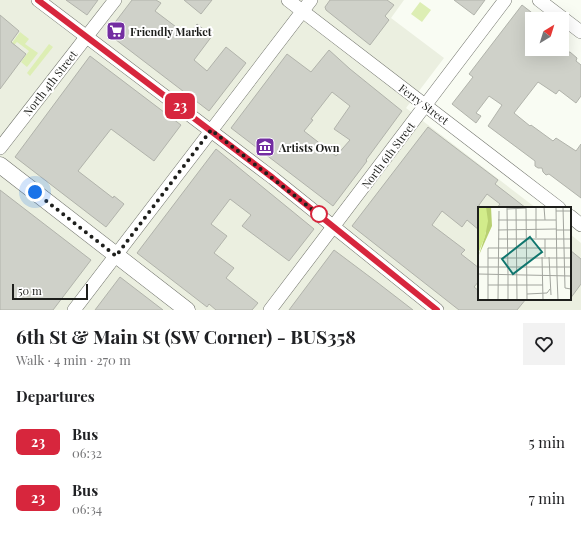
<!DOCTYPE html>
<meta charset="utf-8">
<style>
body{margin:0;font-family:"Playfair Display",serif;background:#f2f2f2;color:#202124;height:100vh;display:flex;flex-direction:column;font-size:15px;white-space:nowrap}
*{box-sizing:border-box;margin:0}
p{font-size:13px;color:#757577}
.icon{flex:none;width:22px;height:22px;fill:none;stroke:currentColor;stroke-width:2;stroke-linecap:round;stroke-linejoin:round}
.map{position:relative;height:310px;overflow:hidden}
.sheet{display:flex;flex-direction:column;background:#fff;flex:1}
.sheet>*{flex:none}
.badge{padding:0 8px;border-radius:6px;font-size:14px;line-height:26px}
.needle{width:26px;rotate:38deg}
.controls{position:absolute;left:525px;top:12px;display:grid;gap:8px}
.controls a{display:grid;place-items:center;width:44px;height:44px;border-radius:0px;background:#fff;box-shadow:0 4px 16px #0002;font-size:20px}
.scale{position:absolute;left:12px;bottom:10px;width:76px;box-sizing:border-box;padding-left:4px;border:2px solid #1e1f1c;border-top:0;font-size:11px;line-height:14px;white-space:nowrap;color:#1e1f1c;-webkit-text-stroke:3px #fff;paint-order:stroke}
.you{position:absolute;width:20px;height:20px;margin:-10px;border:3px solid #fff;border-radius:50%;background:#1a73e8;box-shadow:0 0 0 6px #1a73e833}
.map>.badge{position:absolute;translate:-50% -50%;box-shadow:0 0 0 2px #fff}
h2{padding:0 16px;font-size:15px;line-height:36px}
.round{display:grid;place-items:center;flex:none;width:42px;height:42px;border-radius:0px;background:#f2f2f2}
.head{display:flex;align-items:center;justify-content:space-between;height:68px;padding:0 16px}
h1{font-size:19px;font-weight:700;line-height:30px}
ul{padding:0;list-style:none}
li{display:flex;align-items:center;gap:12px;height:56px;padding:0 16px}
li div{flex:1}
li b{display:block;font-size:15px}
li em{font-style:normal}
li .badge{min-width:44px;font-weight:700;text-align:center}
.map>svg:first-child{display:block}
.built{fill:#ebefe0}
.green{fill:#ddeeb4}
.building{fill:#cfd1c9;stroke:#b1b3ab;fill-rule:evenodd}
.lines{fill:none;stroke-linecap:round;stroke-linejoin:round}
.minor-casing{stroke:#72746c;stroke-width:14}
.major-casing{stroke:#72746c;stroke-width:17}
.minor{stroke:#fff;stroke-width:13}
.major{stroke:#fff;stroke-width:16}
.line-casing{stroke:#fff;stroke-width:9}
.line{stroke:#d7263d;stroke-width:6}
.walk{stroke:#1e1f1c;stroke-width:4;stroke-dasharray:0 7.2}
.stop-dot{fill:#fff;stroke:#d7263d;stroke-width:2}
.labels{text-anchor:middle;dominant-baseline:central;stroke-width:4;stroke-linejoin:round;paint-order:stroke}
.poi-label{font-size:11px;font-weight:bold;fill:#1e1f1c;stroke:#fff;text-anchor:start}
.street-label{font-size:11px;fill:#1e1f1c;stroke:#fff}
.inset-road{fill:none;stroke:#a1a49d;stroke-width:1}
.view{fill:#0f766e;fill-opacity:0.15;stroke:#0f766e;stroke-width:2}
.inset-edge{fill:none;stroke:#1e1f1c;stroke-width:2}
</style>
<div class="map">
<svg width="581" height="310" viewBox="0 0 581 310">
<rect width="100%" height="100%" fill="#f9fcf3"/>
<path class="built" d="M0 0H404L391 18 444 58 406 108 536 208H479V299H570V234L581 243V310H0Z"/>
<g class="green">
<path d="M420 2 431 10 422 22 411 14Z"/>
<path d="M20 32 29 39 25 44 38 53 27 67 21 62 29 51 17 42 11 48 9 47Z"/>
<path d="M49 44 53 47 30 76 27 73Z"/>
</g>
<g class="building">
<path d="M66 0H98L87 15Z"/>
<path d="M132 0H156L161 3 155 11 188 36 197 24 212 36 194 60 207 71 226 47 246 63 209 111 107 33Z"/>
<path d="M184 0H212L201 14Z"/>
<path d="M330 0H387L394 5 385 16 389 20 370 45 326 10 325 7Z"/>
<path d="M454 0H485L474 15Z"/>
<path d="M522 5 540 19H532V49H551L547 55 570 52 577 58 576 61 581 65V96L576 103 559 90 556 94 538 82 514 113 530 126 531 125 553 141 556 138 576 151 581 144V198L549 174 546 175 543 172 542 168H538L535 166V161L488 126 502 105 489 96 476 113 481 116 476 123 452 104 473 77 469 74Z"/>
<path d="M0 15 19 31 11 42 26 54 0 89Z"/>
<path d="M329 50 350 69 402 111 366 160 367 161 333 206 231 128 287 54 311 72ZM332 92 350 106 334 129 350 140 336 156 304 131 313 120 311 119Z"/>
<path d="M90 56 181 125 154 161 111 129 78 171 113 198 114 196 124 204 106 227 15 157Z"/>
<path d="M428 127 498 180 495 184 526 208H497L500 204 487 194 479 205V230L467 220 462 227 442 211 432 225 465 250 461 254 479 268V281L474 287 479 291V299H526L517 310H459L352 226Z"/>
<path d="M216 149 314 229 289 261 242 226 251 215 230 199 211 224 227 236 214 253 234 268 226 278 258 303 252 310H216L209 304 207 307 137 253Z"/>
<path d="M0 190 91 260 53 310H0Z"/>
<path d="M334 250 378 283 413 310H289Z"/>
<path d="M570 250 581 259V284L570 299Z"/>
<path d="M120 277 163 310H95Z"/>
</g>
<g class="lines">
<g class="minor-casing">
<g id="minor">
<path d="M38 0 273 178 437 310"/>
<path d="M288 0 559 208"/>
<path d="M539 0 581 32"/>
<path d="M0 148 115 0"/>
<path d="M570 216 581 225"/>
<path d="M74 310 311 0"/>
<path d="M270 310 505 0"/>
</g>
</g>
<g class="major-casing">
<path id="major" d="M0 165 187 310"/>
</g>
<use href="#minor" class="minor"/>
<use href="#major" class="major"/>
</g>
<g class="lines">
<g class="line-casing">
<path id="line" d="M38 0 273 178 437 310"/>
</g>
<use href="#line" class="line"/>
<path class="walk" d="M35 192 116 256 211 130 323 218 319 214"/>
</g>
<defs>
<g id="supermarket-square" transform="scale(1)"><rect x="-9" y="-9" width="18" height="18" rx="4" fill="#732da1" stroke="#fff"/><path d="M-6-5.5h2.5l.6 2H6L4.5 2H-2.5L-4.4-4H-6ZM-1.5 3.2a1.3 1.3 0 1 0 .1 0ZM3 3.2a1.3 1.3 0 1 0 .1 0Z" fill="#fff"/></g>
<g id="museum-square" transform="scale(1)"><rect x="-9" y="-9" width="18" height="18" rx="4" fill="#732da1" stroke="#fff"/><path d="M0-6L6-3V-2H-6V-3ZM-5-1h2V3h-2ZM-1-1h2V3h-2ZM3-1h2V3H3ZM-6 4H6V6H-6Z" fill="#fff"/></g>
</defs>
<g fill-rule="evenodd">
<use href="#supermarket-square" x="116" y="31"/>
<use href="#museum-square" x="265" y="147"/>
</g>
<circle class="stop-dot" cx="319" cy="214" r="8"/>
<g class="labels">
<g class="poi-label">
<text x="130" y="31">Friendly Market</text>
<text x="279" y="147">Artists Own</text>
</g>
<g class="street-label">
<text transform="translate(50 83) rotate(-52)">North 4th Street</text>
<text transform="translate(424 104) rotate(37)">Ferry Street</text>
<text transform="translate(388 155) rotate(-53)">North 6th Street</text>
</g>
</g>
<g transform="translate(478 207)">
<rect width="93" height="93" fill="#f9fcf3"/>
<path d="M8 0H13L14 19 1 48 8 25Z" fill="#b8d071"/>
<path d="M0 0H8L10 14 7 30 0 47Z" fill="#d2ec8b"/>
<path class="inset-road" d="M29 0 30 69M38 0 39 93M48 0 49 93M58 0V31M66 0 67 13M78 0 79 69M85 0 87 81 93 82M93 0V21M29 2 48 1M78 4H93M20 13H78M20 23 78 22M78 23H93M20 32H79M67 32V50M79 32H93M64 50 65 93M71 50 73 88M10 51H93M0 60H93M0 67 93 69M30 69V93M79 69 80 93M10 78H65M49 87 69 86 72 82M10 93V41H93M20 93 21 4"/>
<path class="view" d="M52 30 64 45 35 67 24 52Z"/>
<rect width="93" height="93" class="inset-edge"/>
</g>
</svg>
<div class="controls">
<a><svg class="needle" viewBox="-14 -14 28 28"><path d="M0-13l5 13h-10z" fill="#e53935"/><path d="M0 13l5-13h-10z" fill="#757577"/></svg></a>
</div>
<div class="scale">50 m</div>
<div class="you" style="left:35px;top:192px"></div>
<b class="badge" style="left:180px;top:106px;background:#d7263d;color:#fff">23</b>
</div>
<section class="sheet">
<div class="head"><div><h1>6th St &amp; Main St (SW Corner) - BUS358</h1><p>Walk · 4 min · 270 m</p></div><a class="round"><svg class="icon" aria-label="heart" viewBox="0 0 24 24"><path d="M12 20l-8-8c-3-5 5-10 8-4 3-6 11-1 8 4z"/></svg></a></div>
<h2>Departures</h2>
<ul>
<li><span class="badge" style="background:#d7263d;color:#fff">23</span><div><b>Bus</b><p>06:32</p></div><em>5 min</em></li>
<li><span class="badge" style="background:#d7263d;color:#fff">23</span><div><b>Bus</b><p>06:34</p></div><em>7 min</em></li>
</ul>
</section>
